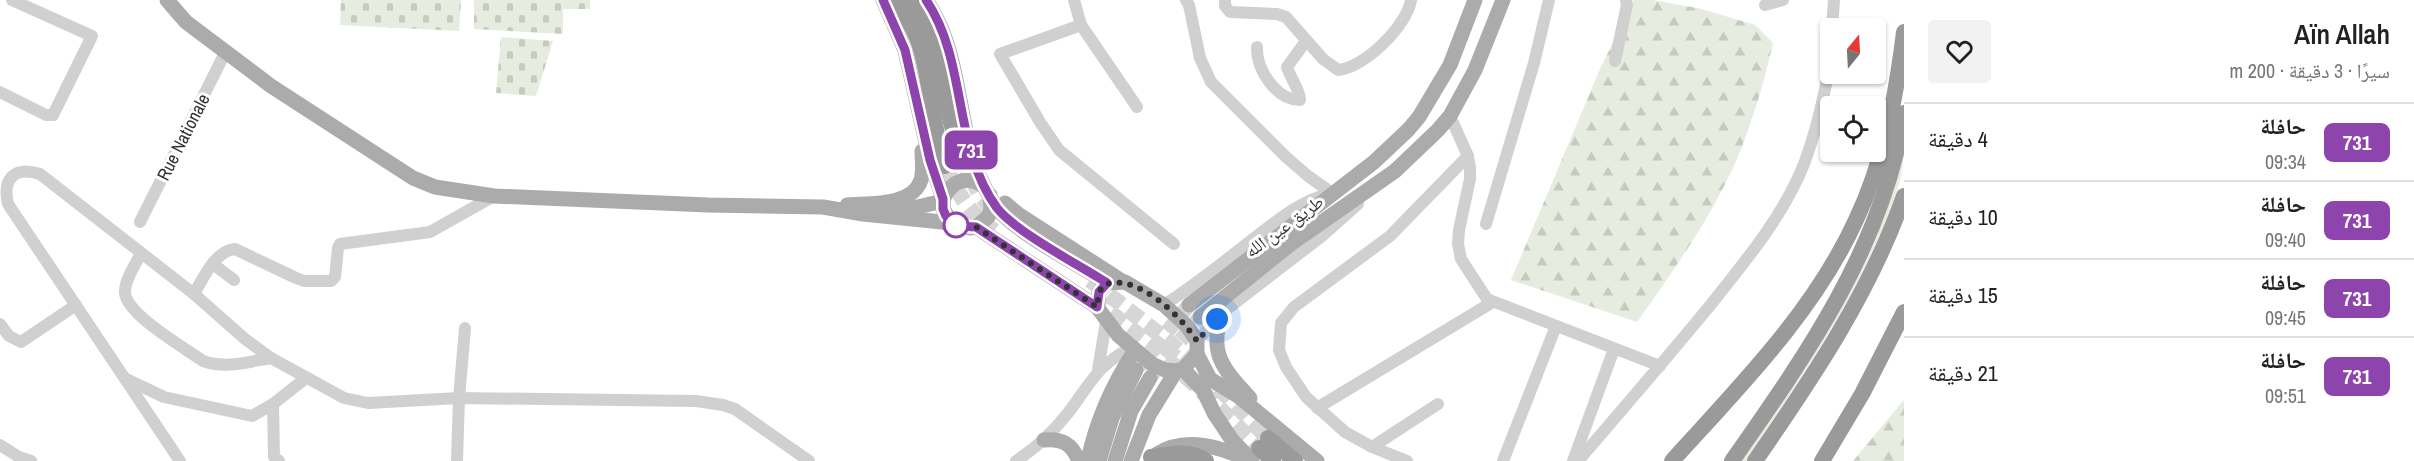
<!DOCTYPE html>
<html lang="ar">
<meta charset="utf-8">
<style>
body{margin:0;font-family:"Archivo Narrow","Noto Naskh Arabic",sans-serif;background:#f2f2f2;color:#202124;direction:rtl;height:100vh;display:flex;flex-direction:column;font-size:22px;white-space:nowrap}
*{box-sizing:border-box;margin:0}
p{font-size:20px;color:#757577}
.icon{flex:none;width:33px;height:33px;fill:none;stroke:currentColor;stroke-width:2;stroke-linecap:round;stroke-linejoin:round}
.map{position:relative;flex:1;overflow:hidden;direction:ltr}
.sheet{display:flex;flex-direction:column;background:#fff;width:510px}
.sheet>*{flex:none}
.badge{padding:0 12px;border-radius:9px;font-size:21px;line-height:39px}
.needle{width:39px;rotate:18deg}
.fabs{position:absolute;left:1820px;top:18px;display:grid;gap:12px}
.fabs a{display:grid;place-items:center;width:66px;height:66px;border-radius:6px;background:#fff;box-shadow:0 2px 4px #0004;font-size:30px}
.you{position:absolute;width:30px;height:30px;margin:-15px;border:4px solid #fff;border-radius:50%;background:#1a73e8;box-shadow:0 0 0 9px #1a73e833}
.map>.badge{position:absolute;translate:-50% -50%;box-shadow:0 0 0 3px #fff}
.round{display:grid;place-items:center;flex:none;width:63px;height:63px;border-radius:6px;background:#f2f2f2}
.headline{display:flex;align-items:center;justify-content:space-between;height:102px;padding:0 24px}
h1{font-size:28px;font-weight:600;line-height:45px}
ul{padding:0;list-style:none}
li{display:flex;align-items:center;gap:18px;height:78px;padding:0 24px;border-top:2px solid #e0e0e0}
li div{flex:1}
li b{display:block;font-size:22px}
li em{font-style:normal}
li .badge{min-width:66px;font-weight:700;text-align:center}
main{display:flex;flex:1;min-height:0}
.map>svg:first-child{display:block}
.green{fill:#e6ecdf}
.forest{fill:url(#forest-firs)}
.cemetery{fill:url(#cemetery-stones)}
.lines{fill:none;stroke-linecap:round;stroke-linejoin:round}
.major-tunnel{stroke:#d6d6d6;stroke-width:15;stroke-dasharray:15 8;stroke-linecap:butt}
.highway-tunnel{stroke:#d6d6d6;stroke-width:16;stroke-dasharray:16 8;stroke-linecap:butt}
.minor{stroke:#d0d0d0;stroke-width:12}
.major{stroke:#ababab;stroke-width:15}
.highway{stroke:#9a9a9a;stroke-width:16}
.line-casing{stroke:#fff;stroke-width:14}
.line{stroke:#8e44ad;stroke-width:9}
.walk{stroke:#333;stroke-width:6;stroke-dasharray:0 10.8}
.stop-dot{fill:#fff;stroke:#8e44ad;stroke-width:3}
.labels{text-anchor:middle;dominant-baseline:central;stroke-width:6;stroke-linejoin:round;paint-order:stroke}
.street-label{font-size:18px;fill:#333;stroke:#fff}
</style>
<main>
<section class="sheet">
<div class="headline"><div><h1>Aïn Allah</h1><p>سيرًا · 3 دقيقة · 200 m</p></div><a class="round"><svg class="icon" aria-label="heart" viewBox="0 0 24 24"><path d="M12 20l-8-8c-3-5 5-10 8-4 3-6 11-1 8 4z"/></svg></a></div>
<ul>
<li><span class="badge" style="background:#8e44ad;color:#fff">731</span><div><b>حافلة</b><p>09:34</p></div><em>4 دقيقة</em></li>
<li><span class="badge" style="background:#8e44ad;color:#fff">731</span><div><b>حافلة</b><p>09:40</p></div><em>10 دقيقة</em></li>
<li><span class="badge" style="background:#8e44ad;color:#fff">731</span><div><b>حافلة</b><p>09:45</p></div><em>15 دقيقة</em></li>
<li><span class="badge" style="background:#8e44ad;color:#fff">731</span><div><b>حافلة</b><p>09:51</p></div><em>21 دقيقة</em></li>
</ul>
</section>
<div class="map">
<svg width="1904" height="461" viewBox="0 0 1904 461">
<defs>
<pattern id="forest-firs" width="22" height="20" patternUnits="userSpaceOnUse" patternTransform="scale(1.5)"><rect width="22" height="20" fill="#e6ecdf"/><path d="M5 1l3.5 6h-7zM16 11l3.5 6h-7z" fill="#c6cbc0"/></pattern>
<pattern id="cemetery-stones" width="16" height="16" patternUnits="userSpaceOnUse" patternTransform="scale(1.5)"><rect width="16" height="16" fill="#e6ecdf"/><path d="M2 7V4a2 2 0 0 1 4 0v3zM10 15v-3a2 2 0 0 1 4 0v3z" fill="#c6cbc0"/></pattern>
</defs>
<rect width="100%" height="100%" fill="#fff"/>
<path class="green" d="M1904 147C1904 181 1890 213 1876 243 1842 321 1792 390 1746 461H1741L1783 397Z"/>
<g class="forest">
<path d="M1634 0H1653L1702 9 1755 25 1773 43C1764 83 1752 123 1736 161 1712 216 1672 273 1637 322L1511 280 1600 69Z"/>
<path d="M1904 400V461H1853Z"/>
</g>
<g class="cemetery">
<path d="M341 0H461L459 31 340 25Z"/>
<path d="M474 0H590V9H563V34L474 29Z"/>
<path d="M501 37 553 41 536 96 496 93Z"/>
</g>
<g class="lines">
<g class="major-tunnel">
<path d="M1138 367 1189 305"/>
<path d="M1151 376 1200 317"/>
</g>
<g class="highway-tunnel">
<path d="M960 156 979 193 997 216"/>
<path d="M945 166C959 195 968 212 994 231"/>
<path d="M1090 280 1168 341 1208 377 1268 438"/>
<path d="M1091 299C1153 342 1207 395 1259 448"/>
</g>
<g class="minor">
<path d="M1074 0 1081 25 1137 107"/>
<path d="M1186 0 1189 5 1200 58 1211 82 1286 157 1308 176 1332 193"/>
<path d="M1225 0V6L1230 12 1277 14 1286 17 1323 59 1338 70C1364 68 1407 26 1411 0"/>
<path d="M1765 5 1783 0"/>
<path d="M1081 25 1000 54 1040 122 1059 150 1174 244"/>
<path d="M1832 28 1834 0"/>
<path d="M1257 47C1256 69 1276 100 1300 100 1300 89 1290 78 1287 67L1306 41"/>
<path d="M1615 61 1627 5 1626 0"/>
<path d="M0 92 46 115H53L92 36 12 0"/>
<path d="M1450 116 1468 156 1470 168V179L1459 230 1458 244 1461 259 1487 299 1660 366"/>
<path d="M140 222 226 51"/>
<path d="M1486 224 1534 63 1549 0"/>
<path d="M141 253C136 264 124 280 125 293 127 315 185 348 203 361 225 369 247 362 271 358"/>
<path d="M213 264 234 280"/>
<path d="M194 294C204 277 215 251 235 249L296 278 304 281H331L335 277 338 248 340 244 430 232 494 196"/>
<path d="M1164 305C1195 285 1224 262 1253 239 1278 220 1301 200 1332 193"/>
<path d="M0 324 9 336 21 342 76 305"/>
<path d="M1197 341 1222 313 1322 236 1358 204"/>
<path d="M1098 370 1106 322"/>
<path d="M126 379 164 397 252 416 273 404 306 378"/>
<path d="M273 404 274 457 279 461"/>
<path d="M1317 408 1491 303"/>
<path d="M0 445 19 457 31 461"/>
<path d="M1372 447 1438 404"/>
<path d="M180 461 8 204C2 178 15 166 40 174L194 294 245 339 271 358 344 398 368 403 459 398 696 401 723 405 735 409 809 461"/>
<path d="M457 461 459 398 465 328"/>
<path d="M1016 461C1036 448 1053 432 1068 413 1091 383 1096 366 1132 347"/>
<path d="M1407 461 1372 447 1345 432 1306 397 1286 367 1279 350 1281 323 1294 307 1390 236 1468 156"/>
<path d="M1503 461 1556 326"/>
<path d="M1573 461 1614 349"/>
<path d="M1578 461C1622 410 1665 360 1708 308 1743 264 1783 217 1804 164 1816 132 1824 97 1830 63"/>
</g>
<g class="major">
<path d="M167 0 186 22 271 86 413 178 435 187 494 196 708 205 823 207 863 214 952 223 970 228 976 227 988 217 991 210 990 195"/>
<path d="M883 0 905 50 930 160 943 199V209L952 223"/>
<path d="M926 0C969 62 952 146 997 208 1016 233 1079 265 1107 283"/>
<path d="M943 199C952 180 967 175 984 186"/>
<path d="M1005 203 1018 214 1122 281"/>
<path d="M847 205C869 203 912 207 921 180 924 171 922 160 922 151"/>
<path d="M896 212 943 201"/>
<path d="M976 227 1097 307 1118 335 1152 364 1165 370 1176 371 1183 369 1197 354"/>
<path d="M1189 305 1374 162 1408 130 1419 117 1450 65 1475 0"/>
<path d="M1097 307 1099 292 1107 283 1125 282 1164 305 1187 326 1197 341V354L1210 379 1238 396 1317 461"/>
<path d="M1222 313C1208 353 1223 369 1250 398"/>
<path d="M1200 317 1292 243 1395 171 1438 130 1450 116 1475 70 1503 0"/>
<path d="M1183 369 1203 390 1214 413 1232 440 1252 461"/>
<path d="M1044 440C1062 438 1072 444 1079 461"/>
<path d="M1157 454C1185 436 1219 446 1248 460"/>
<path d="M1088 461C1096 420 1113 384 1135 350"/>
<path d="M1099 461 1112 418 1136 370"/>
<path d="M1115 461 1131 411 1150 378"/>
<path d="M1131 461 1149 415 1176 371"/>
</g>
<g class="highway">
<path d="M897 0C905 15 915 30 920 46 932 86 932 127 945 166"/>
<path d="M913 0C943 47 943 104 960 156"/>
<path d="M1268 438 1295 461"/>
<path d="M1259 448 1273 461"/>
<path d="M1151 457C1170 454 1190 449 1206 461"/>
<path d="M1672 461C1739 387 1814 312 1856 220 1884 161 1896 97 1904 32"/>
<path d="M1732 461C1807 354 1884 245 1904 113"/>
<path d="M1755 461C1813 377 1870 293 1904 196"/>
<path d="M1822 461 1862 394 1904 312"/>
</g>
</g>
<g class="lines">
<g class="line-casing">
<path id="line" d="M883 0 905 50 930 160 943 199V209L946 216 958 226 976 227 1097 307 1099 292 1107 283C1079 265 1016 232 997 208 952 146 968 62 926 0"/>
</g>
<use href="#line" class="line"/>
<path class="walk" d="M956 225 964 228 976 227 1097 307 1099 292 1104 285C1136 272 1181 316 1197 341L1217 319"/>
</g>
<circle class="stop-dot" cx="956" cy="225" r="12"/>
<g class="labels">
<g class="street-label">
<text transform="translate(183 137) rotate(-63)">Rue Nationale</text>
<text transform="translate(1284 226) rotate(-36)">طريق عين الله</text>
</g>
</g>
</svg>
<div class="fabs">
<a><svg class="needle" viewBox="-14 -14 28 28"><path d="M0-13l5 13h-10z" fill="#e53935"/><path d="M0 13l5-13h-10z" fill="#757577"/></svg></a>
<a><svg class="icon" aria-label="locate" viewBox="0 0 24 24"><circle cx="12" cy="12" r="6"/><path d="M12 2v4M12 18v4M2 12h4M18 12h4"/></svg></a>
</div>
<div class="you" style="left:1217px;top:319px"></div>
<b class="badge" style="left:971px;top:150px;background:#8e44ad;color:#fff">731</b>
</div>
</main>
